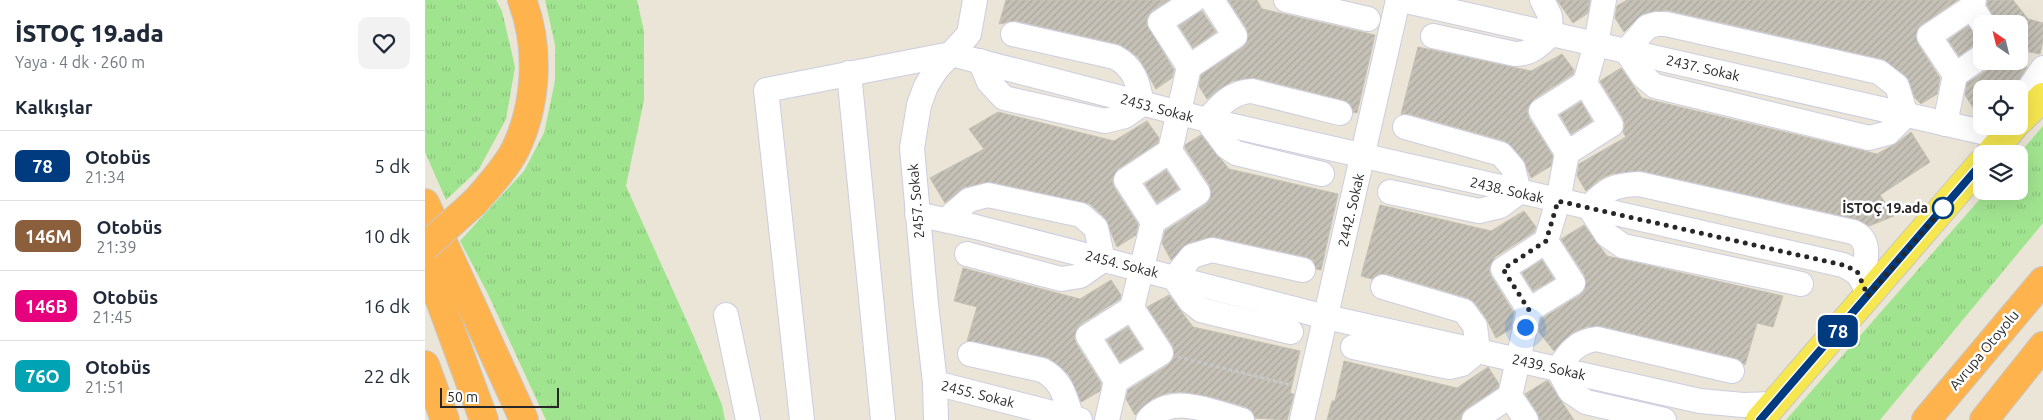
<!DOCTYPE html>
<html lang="tr">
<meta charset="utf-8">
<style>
body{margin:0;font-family:Ubuntu,sans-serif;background:#f2f2f3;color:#1f2937;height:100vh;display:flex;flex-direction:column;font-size:19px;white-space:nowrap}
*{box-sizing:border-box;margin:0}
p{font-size:16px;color:#747a83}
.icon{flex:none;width:28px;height:28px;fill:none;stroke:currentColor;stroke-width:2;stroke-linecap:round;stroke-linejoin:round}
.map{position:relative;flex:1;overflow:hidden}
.drawer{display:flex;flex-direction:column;background:#fff;width:425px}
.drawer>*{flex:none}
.badge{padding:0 10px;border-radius:8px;font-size:18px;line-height:32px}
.needle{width:32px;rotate:325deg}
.buttons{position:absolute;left:1548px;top:15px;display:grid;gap:10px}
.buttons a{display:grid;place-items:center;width:55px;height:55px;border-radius:10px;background:#fff;box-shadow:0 5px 20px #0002;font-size:25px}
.scale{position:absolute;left:15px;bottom:12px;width:119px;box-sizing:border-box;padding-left:5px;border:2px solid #272727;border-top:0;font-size:14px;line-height:18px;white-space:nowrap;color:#272727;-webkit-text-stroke:4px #fff;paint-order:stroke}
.you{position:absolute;width:25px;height:25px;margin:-12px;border:4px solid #fff;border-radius:50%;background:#1a73e8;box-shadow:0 0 0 8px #1a73e833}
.map>.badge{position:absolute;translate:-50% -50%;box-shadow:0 0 0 2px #fff}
h2{padding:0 15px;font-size:19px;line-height:45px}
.round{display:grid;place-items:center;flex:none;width:52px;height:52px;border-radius:10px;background:#f2f2f3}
.overview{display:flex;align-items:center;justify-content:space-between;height:85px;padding:0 15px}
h1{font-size:24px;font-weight:800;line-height:38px}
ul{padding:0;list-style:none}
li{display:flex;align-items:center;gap:15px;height:70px;padding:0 15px;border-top:1px solid #e0e1e3}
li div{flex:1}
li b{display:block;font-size:19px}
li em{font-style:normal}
li .badge{min-width:55px;font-weight:700;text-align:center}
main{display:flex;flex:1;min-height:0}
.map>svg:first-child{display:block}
.grass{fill:url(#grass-tufts)}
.building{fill:url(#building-hatch);stroke:#c5c1b1}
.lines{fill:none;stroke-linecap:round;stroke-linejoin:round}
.minor-casing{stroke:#cccde1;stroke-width:26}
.major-casing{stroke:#c7c7c7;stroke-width:30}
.highway-casing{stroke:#c7c7c7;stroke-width:30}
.path{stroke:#c7c7c7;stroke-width:3;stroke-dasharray:4 2.5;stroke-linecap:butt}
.minor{stroke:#fff;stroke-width:24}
.major{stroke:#f6e750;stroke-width:28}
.highway{stroke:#ffb34d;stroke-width:28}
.highway-bridge-casing{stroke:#c7c7c7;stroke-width:30;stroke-linecap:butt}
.highway-bridge{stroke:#ffb34d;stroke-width:28}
.line-casing{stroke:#fff;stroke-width:11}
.line{stroke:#003b80;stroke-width:8}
.walk{stroke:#272727;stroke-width:5;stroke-dasharray:0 9}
.stop-dot{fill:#fff;stroke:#003b80;stroke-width:2.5}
.labels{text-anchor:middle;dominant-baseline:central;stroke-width:5;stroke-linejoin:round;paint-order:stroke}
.street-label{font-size:14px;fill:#272727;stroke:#fff}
.stop-label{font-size:14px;font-weight:bold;fill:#272727;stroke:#fff;text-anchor:end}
</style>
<main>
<section class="drawer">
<div class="overview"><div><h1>İSTOÇ 19.ada</h1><p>Yaya · 4 dk · 260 m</p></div><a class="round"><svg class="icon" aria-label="heart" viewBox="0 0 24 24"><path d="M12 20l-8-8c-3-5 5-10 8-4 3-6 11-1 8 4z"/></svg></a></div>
<h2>Kalkışlar</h2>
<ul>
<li><span class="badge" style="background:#003b80;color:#fff">78</span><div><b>Otobüs</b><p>21:34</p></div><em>5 dk</em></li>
<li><span class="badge" style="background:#8b5e3c;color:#fff">146M</span><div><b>Otobüs</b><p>21:39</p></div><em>10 dk</em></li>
<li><span class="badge" style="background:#e6007e;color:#fff">146B</span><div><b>Otobüs</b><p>21:45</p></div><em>16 dk</em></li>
<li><span class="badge" style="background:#00a3b4;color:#fff">76O</span><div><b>Otobüs</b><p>21:51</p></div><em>22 dk</em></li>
</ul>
</section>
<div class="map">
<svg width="1618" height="420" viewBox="0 0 1618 420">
<defs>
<pattern id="grass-tufts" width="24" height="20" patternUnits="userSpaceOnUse" patternTransform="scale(1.25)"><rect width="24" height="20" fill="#a1e490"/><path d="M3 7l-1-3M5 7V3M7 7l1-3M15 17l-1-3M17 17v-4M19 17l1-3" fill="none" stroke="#8bc47c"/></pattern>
<pattern id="building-hatch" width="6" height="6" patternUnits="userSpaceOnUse" patternTransform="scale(1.25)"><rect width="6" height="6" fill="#c5c1b7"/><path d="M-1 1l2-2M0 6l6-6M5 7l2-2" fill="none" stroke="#a9a69d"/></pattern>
</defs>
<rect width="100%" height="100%" fill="#eae5d7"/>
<g class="grass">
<path d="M0 0H71L77 11 90 67 81 119 54 169 21 200 0 152Z"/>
<path d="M120 0H212L219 31V100L201 186 269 337 297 405 300 420H121L62 292 35 241 99 171 119 133 130 81V45Z"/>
<path d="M1618 126V223L1455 420H1361L1562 191H1594V154Z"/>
</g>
<g class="building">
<path d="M581 0H744L727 11 723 16 721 23 749 70 747 78 731 89 713 57 693 44 591 21 574 24Z"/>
<path d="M803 0H832L837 9 950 35 932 113 928 112 925 104 918 100 830 78 807 81 782 99 774 86 776 75 818 47 822 42V29Z"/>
<path d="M1132 0H1165L1163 13 1148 23Z"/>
<path d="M1202 0H1533L1496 25 1492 30 1493 44 1515 78 1512 94 1496 104 1490 98 1481 76 1457 59 1241 10 1217 14 1199 32 1190 18 1192 6Z"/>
<path d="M1562 0H1588L1603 19 1618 23V41L1615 54 1594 50V24H1572L1562 5Z"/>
<path d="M777 11 791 32 768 48 754 26Z"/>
<path d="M1543 26 1554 37 1556 43 1548 46 1534 56 1523 40Z"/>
<path d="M993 47 1106 71 1137 54 1149 70 1148 74 1109 99 1102 111 1104 118 1128 156 1126 166 1106 178 1098 159 1080 141 984 114H976Z"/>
<path d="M1577 61H1593L1602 67 1588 89H1556V118L1554 117 1540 95 1542 83Z"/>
<path d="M1196 68 1217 98 1452 154 1472 143 1486 132 1505 162 1455 195 1469 216 1444 226 1431 219 1217 171 1186 174 1174 180 1161 191 1152 176 1154 164 1201 137 1198 132 1200 125 1198 118 1175 81Z"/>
<path d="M1156 102 1167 121 1146 134 1135 115Z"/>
<path d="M573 112 689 141 722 121 734 138 733 143 693 169 687 180 689 187 713 224 711 235 692 247 680 218 665 204 566 182 540 187 520 203 505 178 559 149 544 129Z"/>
<path d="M776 135 804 169 913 194 896 270 891 269 888 260 881 257 789 237 763 243 746 260 737 243 740 231 780 205 785 199V186L760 148V145Z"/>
<path d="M741 170 754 189 732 203 720 184Z"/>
<path d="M955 205 1066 231 1099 211 1111 227 1109 232 1070 257 1064 269 1066 276 1089 313 1086 329 1071 338 1061 318 1050 303 1043 298 962 274H954L947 279 936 276Z"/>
<path d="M1159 225 1182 256 1358 296 1348 327 1332 323 1320 365 1310 358 1175 326 1161 327 1147 333 1129 351 1113 331 1116 319 1155 295 1160 289V276L1136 239Z"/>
<path d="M1117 260 1129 279 1108 291 1097 273Z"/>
<path d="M538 268 655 299 686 280 696 295 695 299 656 324 649 336 651 343 676 383 675 391 656 402 644 375 624 358 542 341 552 307 529 301Z"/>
<path d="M744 295 768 327 875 351 865 393 869 394 862 420 830 418 827 411 821 407 783 396 756 392 742 393 727 399 710 415 701 399 703 390 743 365 748 359V346L722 307Z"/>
<path d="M703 327 717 349 695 362 682 340Z"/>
<path d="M919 361 1032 388 1063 367 1074 384 1073 388 1041 409 1035 420H902L907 401H910Z"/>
<path d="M1121 381H1123L1149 420H1115L1112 412 1100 394Z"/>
</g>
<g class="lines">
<g class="minor-casing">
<g id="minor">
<path d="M861 0 943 19"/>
<path d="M977 0 1579 137 1582 126"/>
<path d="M1547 7 1558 24"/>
<path d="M1231 24H1241L1454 72 1472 86 1481 115 1463 133 1444 138 1230 86 1218 76 1201 51 1222 27Z"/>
<path d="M1008 36 1090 54C1106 54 1115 45 1126 34L1125 16 1117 0"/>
<path d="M555 61 564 82 579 98 680 121 700 116 717 104C713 83 710 68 690 57L588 34"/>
<path d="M764 67 810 36 787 0"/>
<path d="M424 73 458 420"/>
<path d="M1530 75 1556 57"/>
<path d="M1594 104 1618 68"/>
<path d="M1520 124 1530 75 1504 36 1547 7 1549 0"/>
<path d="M1142 153 1186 125 1160 83"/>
<path d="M897 174 811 153 802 147 782 120C795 105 806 92 827 91L915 113"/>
<path d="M965 192 1054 211 1075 206 1094 192 1088 168 1076 154 980 127"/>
<path d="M492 214 551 227 901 317 1275 401 1318 405 1349 404"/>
<path d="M521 220 544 200 563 195 656 215 671 228 678 260 655 276 636 279 542 254"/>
<path d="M728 222 701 180 745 151 764 67 735 22 769 0"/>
<path d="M1376 284 1198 246 1182 235 1164 207C1182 189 1188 185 1214 184L1428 232C1448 240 1440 262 1438 281"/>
<path d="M1104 310 1078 269 1121 241 1133 201 1142 153 1116 111 1160 83 1171 44 1179 0"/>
<path d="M301 315 323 420"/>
<path d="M866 332 776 310 766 302 749 278 767 256 787 250 878 270"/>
<path d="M928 347 1024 367 1037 364 1053 351 1050 326 1039 311 958 287"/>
<path d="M545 354 617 370C637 380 640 397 647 418L644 420"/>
<path d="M691 381 663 336 707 308 728 222 773 193 745 151"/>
<path d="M510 383 655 420"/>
<path d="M377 420 341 90 526 54 782 120 1418 265C1434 272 1438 279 1443 296"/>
<path d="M511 420 510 383 501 304 487 148 494 105 501 86 511 70 544 34 550 0"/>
<path d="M682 420 691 381 736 353 707 308"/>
<path d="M723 420C747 392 787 412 817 420"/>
<path d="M877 420 973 0"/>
<path d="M1049 420 1085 396"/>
<path d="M1101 420 1085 396 1104 310 1148 283 1121 241"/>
<path d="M1239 420 1161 402 1145 391 1133 369C1143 353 1152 341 1172 339L1307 371"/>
</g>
</g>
<g class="major-casing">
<g id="major">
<path d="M1594 121 1618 97"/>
<path d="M1565 154 1589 126"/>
<path d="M1335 420 1556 164"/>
</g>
</g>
<g class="highway-casing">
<g id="highway">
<path d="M50 202C64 186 80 169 90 150 112 105 115 47 97 0"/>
<path d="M0 203 99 420"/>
<path d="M0 260 59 420"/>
<path d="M0 365 20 420"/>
<path d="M1501 420 1618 281"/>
<path d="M1559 420 1618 346"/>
</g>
</g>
<path class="path" d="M753 357 866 385"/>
<use href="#minor" class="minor"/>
<use href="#major" class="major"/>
<use href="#highway" class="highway"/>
<g class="highway-bridge-casing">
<path id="highway-bridge" d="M0 247 50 202"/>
</g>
<use href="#highway-bridge" class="highway-bridge"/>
</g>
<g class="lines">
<g class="line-casing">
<path id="line" d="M1335 420 1556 164"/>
</g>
<use href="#line" class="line"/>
<path class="walk" d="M1100 327 1104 310 1078 269 1121 241 1133 201 1418 265 1432 271 1443 296 1518 208"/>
</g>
<circle class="stop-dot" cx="1518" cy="208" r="10"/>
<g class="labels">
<g class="street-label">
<text transform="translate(1278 68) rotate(13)">2437. Sokak</text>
<text transform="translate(732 108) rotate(15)">2453. Sokak</text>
<text transform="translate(1082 190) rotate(13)">2438. Sokak</text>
<text transform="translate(491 201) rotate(-95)">2457. Sokak</text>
<text transform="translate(926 210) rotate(-77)">2442. Sokak</text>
<text transform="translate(697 264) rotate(14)">2454. Sokak</text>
<text transform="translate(1559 350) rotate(-50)">Avrupa Otoyolu</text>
<text transform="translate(1124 367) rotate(13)">2439. Sokak</text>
<text transform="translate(553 394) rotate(14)">2455. Sokak</text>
</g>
<g class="stop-label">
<text x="1503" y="208">İSTOÇ 19.ada</text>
</g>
</g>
</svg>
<div class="buttons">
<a><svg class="needle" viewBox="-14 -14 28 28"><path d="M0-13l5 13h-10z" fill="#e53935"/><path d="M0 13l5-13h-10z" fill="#747a83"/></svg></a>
<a><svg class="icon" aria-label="locate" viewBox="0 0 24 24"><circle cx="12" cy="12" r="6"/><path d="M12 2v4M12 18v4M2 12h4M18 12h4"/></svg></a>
<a><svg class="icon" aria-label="layers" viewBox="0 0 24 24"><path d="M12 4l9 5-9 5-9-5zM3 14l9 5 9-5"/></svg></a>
</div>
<div class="scale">50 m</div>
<div class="you" style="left:1100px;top:327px"></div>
<b class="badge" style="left:1413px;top:331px;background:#003b80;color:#fff">78</b>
</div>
</main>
